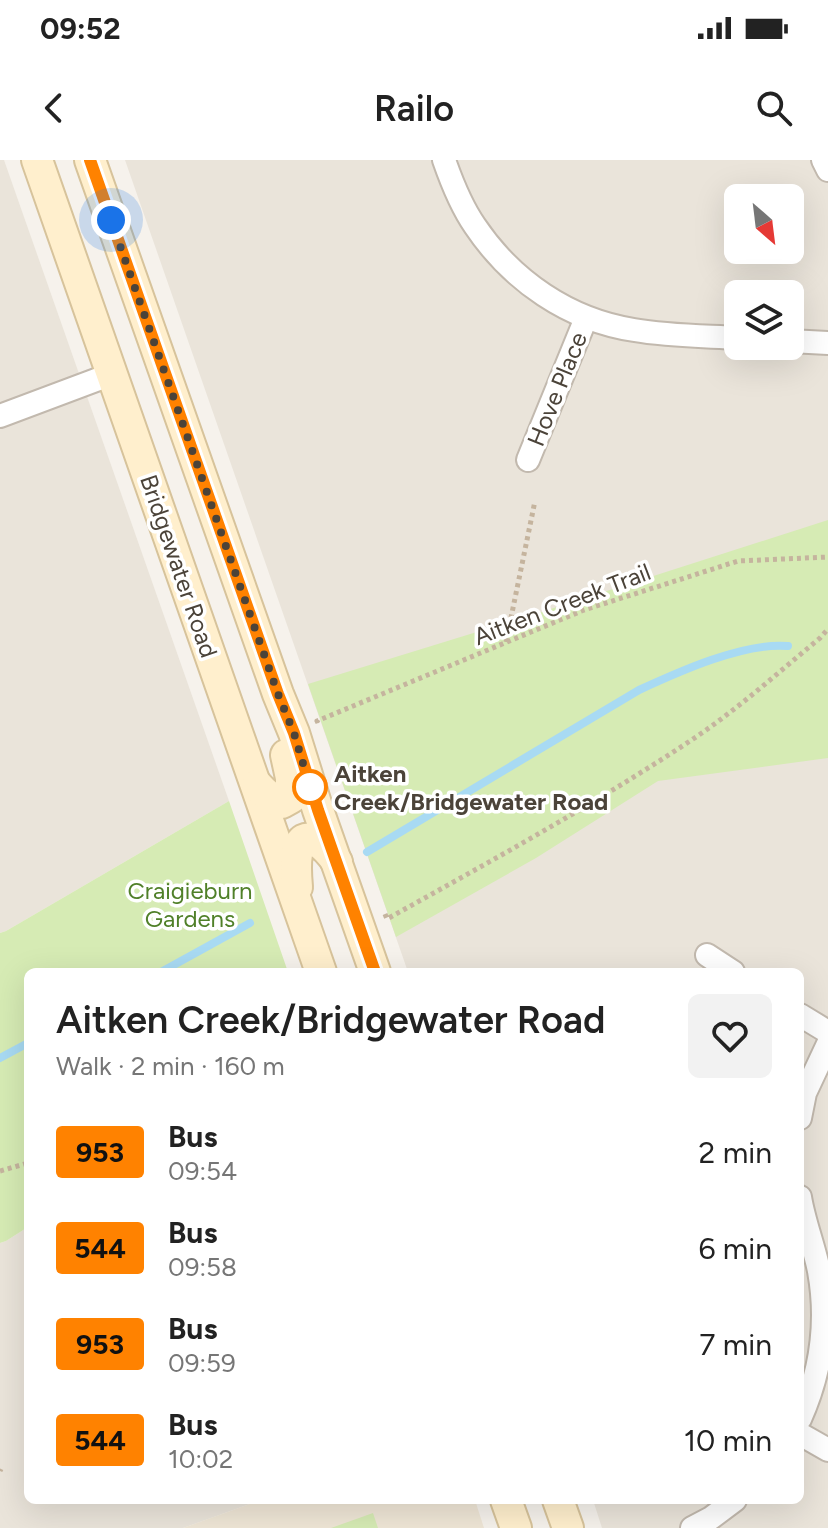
<!DOCTYPE html>
<meta charset="utf-8">
<style>
body{margin:0;font-family:Figtree,sans-serif;background:#f2f2f2;color:#222;height:100vh;display:flex;flex-direction:column;font-size:30px;white-space:nowrap}
*{box-sizing:border-box;margin:0}
p{font-size:26px;color:#767676}
.icon{flex:none;width:44px;height:44px;fill:none;stroke:currentColor;stroke-width:2;stroke-linecap:round;stroke-linejoin:round}
.map{position:relative;flex:1;overflow:hidden}
.drawer{position:absolute;left:24px;top:808px;width:780px;height:536px;display:flex;flex-direction:column;background:#fff;border-radius:12px;box-shadow:0 8px 32px #0002}
.drawer>*{flex:none}
.badge{padding:0 16px;border-radius:6px;font-size:28px;line-height:52px}
.needle{width:52px;rotate:152deg}
.tools{position:absolute;left:724px;top:24px;display:grid;gap:16px}
.tools a{display:grid;place-items:center;width:80px;height:80px;border-radius:12px;background:#fff;box-shadow:0 8px 32px #0002;font-size:40px}
.you{position:absolute;width:40px;height:40px;margin:-20px;border:6px solid #fff;border-radius:50%;background:#1a73e8;box-shadow:0 0 0 12px #1a73e833}
.map>.badge{position:absolute;translate:-50% -50%;box-shadow:0 0 0 4px #fff}
.round{display:grid;place-items:center;flex:none;width:84px;height:84px;border-radius:12px;background:#f2f2f2}
.summary{display:flex;align-items:center;justify-content:space-between;height:136px;padding:0 32px}
h1{font-size:38px;font-weight:600;line-height:60px}
ul{padding:0;list-style:none}
li{display:flex;align-items:center;gap:24px;height:96px;padding:0 32px}
li div{flex:1}
li b{display:block;font-size:30px}
li em{font-style:normal}
li .badge{min-width:88px;font-weight:700;text-align:center}
.status{display:flex;justify-content:space-between;align-items:center;height:56px;padding:0 40px;background:#fff;direction:ltr}
.status svg{height:22px;fill:currentColor}
header{display:flex;justify-content:space-between;align-items:center;height:104px;padding:0 32px;background:#fff;font-size:36px;font-weight:600}
.map>svg:first-child{display:block}
.residential{fill:#eae4da;fill-rule:evenodd}
.education{fill:#efe6d6}
.green{fill:#d6ebb4}
.lines{fill:none;stroke-linecap:round;stroke-linejoin:round}
.stream{stroke:#a8daf3;stroke-width:8}
.street-casing{stroke:#c2b9ae;stroke-width:26}
.secondary-casing{stroke:#d7c39b;stroke-width:34}
.path{stroke:#c5b49e;stroke-width:5;stroke-dasharray:4 4;stroke-linecap:butt}
.street{stroke:#fff;stroke-width:22}
.secondary{stroke:#ffefcd;stroke-width:30}
.line-casing{stroke:#fff;stroke-width:18}
.line{stroke:#ff8200;stroke-width:12}
.walk{stroke:#4b4339;stroke-width:8;stroke-dasharray:0 14.4}
.stop-dot{fill:#fff;stroke:#ff8200;stroke-width:4}
.labels{text-anchor:middle;dominant-baseline:central;stroke-width:7;stroke-linejoin:round;paint-order:stroke}
.street-label{font-size:24px;fill:#4b4339;stroke:#fff}
.stop-label{font-size:24px;font-weight:bold;fill:#4b4339;stroke:#fff;text-anchor:start}
.park-label{font-size:24px;fill:#508029;stroke:#fff}
</style>
<div class="status"><b>09:52</b><svg viewBox="0 0 49 12"><path d="M0 12V9h3v3zM5 12V6h3v6zM10 12V3h3v9zM15 12V0h3v12zM26 1h20v11H26zM47 4h2v5h-2z"/></svg></div>
<header><svg class="icon" aria-label="back" viewBox="0 0 24 24"><path d="M15 5l-7 7 7 7"/></svg>Railo<svg class="icon" aria-label="search" viewBox="0 0 24 24"><circle cx="10" cy="10" r="6"/><path d="M15 15l6 6"/></svg></header>
<div class="map">
<svg width="828" height="1368" viewBox="0 0 828 1368">
<rect width="100%" height="100%" fill="#f6f2ec"/>
<g class="residential">
<path d="M0 0H4L229 641 6 771 0 773Z"/>
<path d="M125 0H828V1368H602L593 1340H800V812H408ZM738 38H790V90H738ZM738 134H790V186H738Z"/>
<path d="M28 1067V1340H261L183 1368H0V1083L6 1081Z"/>
</g>
<path class="education" d="M261 1340H475L484 1368H183Z"/>
<g class="green">
<path d="M828 360V598L658 621 536 698 396 777 308 524 535 454Z"/>
<path d="M229 641 288 812H28V1067L6 1081 0 1083V773L6 771Z"/>
<path d="M373 1353 378 1368H331Z"/>
</g>
<g class="lines">
<g class="stream">
<path d="M367 692 639 530C678 512 744 482 788 486"/>
<path d="M161 812 250 763"/>
<path d="M0 898 28 883"/>
</g>
<g class="street-casing">
<g id="street">
<path d="M444 0C452 23 461 46 475 66 512 121 569 160 634 170 668 176 704 176 738 178"/>
<path d="M823 0 828 10"/>
<path d="M790 181 828 183"/>
<path d="M0 256 112 214"/>
<path d="M528 300 586 158"/>
<path d="M707 795 733 812"/>
<path d="M800 855 828 872"/>
<path d="M800 958 805 933 828 884"/>
<path d="M800 1037C804 1062 814 1086 819 1111 828 1161 821 1212 800 1259"/>
<path d="M800 1274 828 1290"/>
<path d="M692 1368 711 1358 735 1340"/>
</g>
</g>
<g class="secondary-casing">
<g id="secondary">
<path d="M37 0 321 812"/>
<path d="M90 0 278 534 294 573 318 650 375 812"/>
<path d="M257 625C264 633 271 640 282 643L291 638V618L286 595"/>
<path d="M297 727C296 716 295 705 297 694 302 661 328 689 337 702"/>
<path d="M506 1340 516 1368"/>
<path d="M558 1340 568 1368"/>
</g>
</g>
<g class="path">
<path d="M506 482 535 341"/>
<path d="M318 563 317 561 584 450 738 401 828 397"/>
<path d="M385 754 387 759C491 701 597 643 696 577 740 547 779 512 820 478L828 469"/>
<path d="M0 1011 28 1003"/>
<path d="M0 1311 1 1309"/>
</g>
<use href="#street" class="street"/>
<use href="#secondary" class="secondary"/>
</g>
<g class="lines">
<g class="line-casing">
<path id="line" d="M90 0 278 534 294 573 318 650 375 812"/>
</g>
<use href="#line" class="line"/>
<path class="walk" d="M111 60 278 534 294 573 310 627"/>
</g>
<circle class="stop-dot" cx="310" cy="627" r="16"/>
<g class="labels">
<g class="street-label">
<text transform="translate(557 229) rotate(-68)">Hove Place</text>
<text transform="translate(179 406) rotate(71)">Bridgewater Road</text>
<text transform="translate(562 444) rotate(-21)">Aitken Creek Trail</text>
</g>
<g class="stop-label">
<text x="334" y="613">Aitken<tspan x="334" dy="28">Creek/Bridgewater Road</tspan></text>
</g>
<g class="park-label">
<text x="190" y="730">Craigieburn<tspan x="190" dy="28">Gardens</tspan></text>
</g>
</g>
</svg>
<div class="tools">
<a><svg class="needle" viewBox="-14 -14 28 28"><path d="M0-13l5 13h-10z" fill="#e53935"/><path d="M0 13l5-13h-10z" fill="#767676"/></svg></a>
<a><svg class="icon" aria-label="layers" viewBox="0 0 24 24"><path d="M12 4l9 5-9 5-9-5zM3 14l9 5 9-5"/></svg></a>
</div>
<div class="you" style="left:111px;top:60px"></div>
<section class="drawer">
<div class="summary"><div><h1>Aitken Creek/Bridgewater Road</h1><p>Walk · 2 min · 160 m</p></div><a class="round"><svg class="icon" aria-label="heart" viewBox="0 0 24 24"><path d="M12 20l-8-8c-3-5 5-10 8-4 3-6 11-1 8 4z"/></svg></a></div>
<ul>
<li><span class="badge" style="background:#ff8200;color:#111">953</span><div><b>Bus</b><p>09:54</p></div><em>2 min</em></li>
<li><span class="badge" style="background:#ff8200;color:#111">544</span><div><b>Bus</b><p>09:58</p></div><em>6 min</em></li>
<li><span class="badge" style="background:#ff8200;color:#111">953</span><div><b>Bus</b><p>09:59</p></div><em>7 min</em></li>
<li><span class="badge" style="background:#ff8200;color:#111">544</span><div><b>Bus</b><p>10:02</p></div><em>10 min</em></li>
</ul>
</section>
</div>
